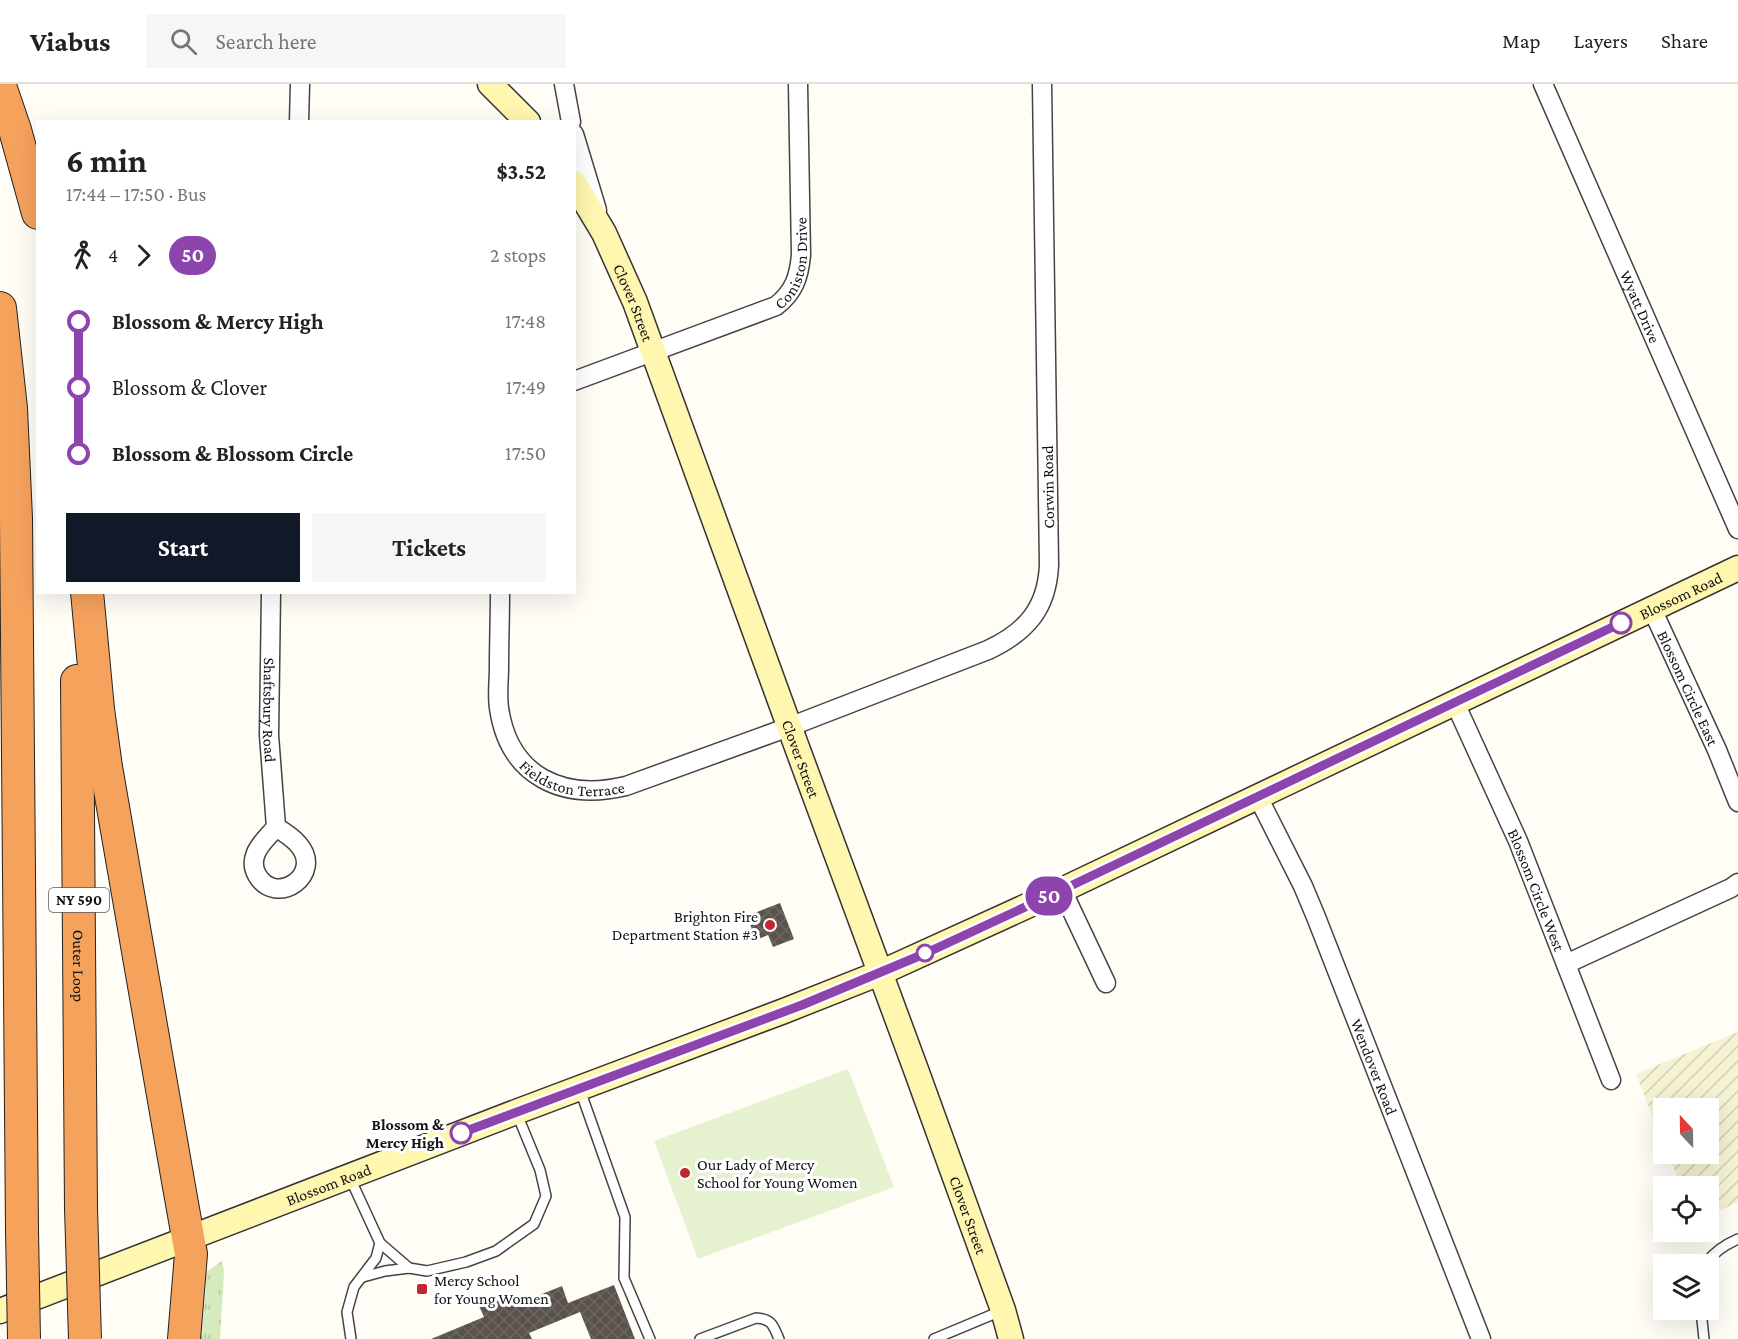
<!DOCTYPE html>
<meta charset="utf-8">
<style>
body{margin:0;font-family:"Crimson Pro",serif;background:#f6f6f6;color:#222;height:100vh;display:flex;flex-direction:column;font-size:22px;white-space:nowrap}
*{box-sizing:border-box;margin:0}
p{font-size:20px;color:#767676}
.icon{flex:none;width:33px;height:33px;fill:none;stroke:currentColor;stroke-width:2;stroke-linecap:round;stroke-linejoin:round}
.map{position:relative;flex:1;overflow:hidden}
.drawer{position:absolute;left:36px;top:36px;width:540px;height:474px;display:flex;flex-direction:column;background:#fff;border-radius:0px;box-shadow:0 6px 24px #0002}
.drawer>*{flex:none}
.badge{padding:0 12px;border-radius:20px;font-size:21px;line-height:39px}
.needle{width:39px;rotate:338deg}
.fabs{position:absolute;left:1653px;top:1014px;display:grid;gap:12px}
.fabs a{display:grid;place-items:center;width:66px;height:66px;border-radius:0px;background:#fff;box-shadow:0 6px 24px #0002;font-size:30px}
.map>.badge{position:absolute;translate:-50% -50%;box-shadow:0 0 0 3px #fff}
.legs{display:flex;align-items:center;gap:9px;height:66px;padding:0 30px;font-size:20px}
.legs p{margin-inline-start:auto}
.head{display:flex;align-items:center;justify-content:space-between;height:102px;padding:0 30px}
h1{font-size:33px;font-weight:700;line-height:45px}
.action{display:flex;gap:12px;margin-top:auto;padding:12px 30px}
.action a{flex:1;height:69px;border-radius:0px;background:#111827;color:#fff;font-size:24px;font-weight:700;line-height:69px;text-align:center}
.action a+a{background:#f6f6f6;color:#222}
ul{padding:0 30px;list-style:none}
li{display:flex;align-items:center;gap:21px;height:66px;font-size:22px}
li i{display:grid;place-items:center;width:9px;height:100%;margin:0 8px;background:currentColor}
li i::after{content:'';width:15px;height:15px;margin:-8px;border:4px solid;border-radius:50%;background:#fff}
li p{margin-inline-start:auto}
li:first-child i{background:linear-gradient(#0000 50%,currentColor 0)}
li:last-child i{background:linear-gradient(currentColor 50%,#0000 0)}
header{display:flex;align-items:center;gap:36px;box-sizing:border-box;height:84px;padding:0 30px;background:#fff;border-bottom:2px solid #e0e0e0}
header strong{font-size:28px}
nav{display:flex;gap:33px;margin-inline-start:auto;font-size:21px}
.search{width:420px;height:54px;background:#f6f6f6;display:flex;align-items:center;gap:15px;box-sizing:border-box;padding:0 21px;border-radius:0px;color:#767676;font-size:22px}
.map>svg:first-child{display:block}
.farmland{fill:url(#farmland-furrows)}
.grass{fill:url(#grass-tufts)}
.pitch{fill:#e6f2cf}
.building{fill:url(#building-cross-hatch)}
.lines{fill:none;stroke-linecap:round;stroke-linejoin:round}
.lane-casing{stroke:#444;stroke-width:12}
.street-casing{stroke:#444;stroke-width:21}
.secondary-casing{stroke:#333;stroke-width:27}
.highway-casing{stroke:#222;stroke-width:34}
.lane{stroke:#fff;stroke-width:9}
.street{stroke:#fff;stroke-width:18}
.secondary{stroke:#fff6b0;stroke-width:24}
.highway{stroke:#f5a25d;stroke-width:32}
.highway-bridge-casing{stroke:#222;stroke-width:34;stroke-linecap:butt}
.highway-bridge{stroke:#f5a25d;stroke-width:32}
.line-1-casing{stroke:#fff;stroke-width:14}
.line-1{stroke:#8e44ad;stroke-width:9}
.stop-1-dot{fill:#fff;stroke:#8e44ad;stroke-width:3}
.poi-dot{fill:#c4262e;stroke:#fff;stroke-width:2}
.labels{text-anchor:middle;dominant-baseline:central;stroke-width:6;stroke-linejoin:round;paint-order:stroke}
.shield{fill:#fff;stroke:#585858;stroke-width:1.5}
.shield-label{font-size:15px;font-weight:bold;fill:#111}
.street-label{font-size:16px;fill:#111;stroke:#fff}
.poi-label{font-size:16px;fill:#111;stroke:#fff;text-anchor:start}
.stop-label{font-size:16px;font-weight:bold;fill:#111;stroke:#fff;text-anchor:end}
</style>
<header>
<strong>Viabus</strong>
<div class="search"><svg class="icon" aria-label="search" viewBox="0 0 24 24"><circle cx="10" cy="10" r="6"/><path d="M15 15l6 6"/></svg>Search here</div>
<nav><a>Map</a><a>Layers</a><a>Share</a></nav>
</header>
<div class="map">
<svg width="1738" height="1255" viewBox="0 0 1738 1255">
<defs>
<pattern id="farmland-furrows" width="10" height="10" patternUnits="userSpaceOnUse" patternTransform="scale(1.5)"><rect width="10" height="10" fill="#f6f3d4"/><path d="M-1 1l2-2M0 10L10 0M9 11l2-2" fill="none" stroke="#d2cfb5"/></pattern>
<pattern id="grass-tufts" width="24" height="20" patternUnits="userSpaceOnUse" patternTransform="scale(1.5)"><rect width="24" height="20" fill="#d5ebbd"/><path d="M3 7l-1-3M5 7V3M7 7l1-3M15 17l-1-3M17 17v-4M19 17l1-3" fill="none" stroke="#b6c8a1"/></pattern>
<pattern id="building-cross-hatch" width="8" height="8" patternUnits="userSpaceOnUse" patternTransform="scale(1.5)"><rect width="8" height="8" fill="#5a524d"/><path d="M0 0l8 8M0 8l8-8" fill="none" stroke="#6d6662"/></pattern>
</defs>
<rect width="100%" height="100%" fill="#fffdf5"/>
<path class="farmland" d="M1738 948V1118L1709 1131 1708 1102H1681L1668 1070H1708V1024H1664L1663 1059 1636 990Z"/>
<path class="grass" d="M222 1177 224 1188 220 1255H201L206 1205V1188Z"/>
<path class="pitch" d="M848 985 894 1103 698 1175 654 1057Z"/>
<g class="building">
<path d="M780 819 794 855 773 863 768 851 756 856 747 832Z"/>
<path d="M614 1201 635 1255H591L580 1228 529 1249 532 1255H431L484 1233 479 1222 513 1208 517 1220 562 1202 568 1219Z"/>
</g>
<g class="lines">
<g class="lane-casing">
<g id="lane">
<path d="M580 1006 625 1133 624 1194 650 1255"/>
<path d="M350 1094 380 1159 409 1184 427 1187 466 1178 496 1167 534 1140 546 1112 540 1086 517 1030"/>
<path d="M1705 1180C1714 1168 1724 1161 1738 1155"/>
<path d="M363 1193 385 1187 409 1184"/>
<path d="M1701 1226 1704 1255"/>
<path d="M351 1255 347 1228 354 1203 376 1174 380 1159"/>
<path d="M700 1255 756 1234C772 1235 773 1241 779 1255"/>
<path d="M934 1255 1001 1227"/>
</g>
</g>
<g class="street-casing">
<g id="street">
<path d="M564 0 571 38"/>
<path id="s1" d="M1543 0 1738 445"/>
<path d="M299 38 300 0"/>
<path d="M574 50 597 126"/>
<path id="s2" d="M574 297 776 222C794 208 799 193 801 171L798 0"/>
<path id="s3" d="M271 508 269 651 276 743"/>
<path id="s4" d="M500 508C500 533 499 558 499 583 499 597 497 611 499 624 509 693 563 717 626 702L789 643 988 566C1026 548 1047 525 1049 481L1042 0"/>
<path id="s5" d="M1652 525 1717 666 1738 718"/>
<path id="s6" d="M1455 619 1518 757 1611 996"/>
<path id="s7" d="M1258 713 1303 802 1316 833 1481 1255"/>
<path d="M276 743C284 748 292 753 298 760 325 790 276 824 257 791 253 784 253 776 256 769 260 759 270 751 276 743Z"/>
<path d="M1062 806 1106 899"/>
<path d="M1566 880 1731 804 1738 799"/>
</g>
</g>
<g class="secondary-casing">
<g id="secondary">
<path d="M490 0 528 38"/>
<path id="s8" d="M574 99 604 149 635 218 795 658 915 983 1003 1226 1011 1255"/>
<path id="s9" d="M0 1227 516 1028 784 927 880 889 1062 806 1738 484"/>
</g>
</g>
<g class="highway-casing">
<g id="highway">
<path d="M0 2 15 46 38 129"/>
<path d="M0 224 11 324 16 434 22 1146"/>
<path d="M87 508 98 625 106 683 178 1097 191 1170 184 1255"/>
<path id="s10" d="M77 597 81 1124"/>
</g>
</g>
<use href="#lane" class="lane"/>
<use href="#street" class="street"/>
<use href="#secondary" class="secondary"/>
<use href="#highway" class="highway"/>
<g class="highway-bridge-casing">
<g id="highway-bridge">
<path d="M81 1124 85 1255"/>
<path d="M22 1146 24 1255"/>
</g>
</g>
<use href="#highway-bridge" class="highway-bridge"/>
</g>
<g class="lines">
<g class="line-1-casing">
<path id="line-1" d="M461 1049 802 921 924 870 1062 806 1621 539"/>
</g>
<use href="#line-1" class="line-1"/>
</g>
<g class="stop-1-dot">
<circle cx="1621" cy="539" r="10"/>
<circle cx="925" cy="869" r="8"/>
<circle cx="461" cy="1049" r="10"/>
</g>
<g class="poi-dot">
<circle cx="770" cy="841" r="6"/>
<circle cx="685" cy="1089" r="6"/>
<rect x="416" y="1199" width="12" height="12" rx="3"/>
</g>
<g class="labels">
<rect class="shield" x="49" y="804" width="60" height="24" rx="4.5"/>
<g class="shield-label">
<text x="79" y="816">NY 590</text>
</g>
<g class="street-label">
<text stroke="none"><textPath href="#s2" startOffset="264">Coniston Drive</textPath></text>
<text stroke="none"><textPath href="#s8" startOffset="134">Clover Street</textPath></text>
<text stroke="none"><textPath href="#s1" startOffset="243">Wyatt Drive</textPath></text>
<text transform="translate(1048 403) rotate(-91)">Corwin Road</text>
<text stroke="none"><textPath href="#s9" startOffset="1828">Blossom Road</textPath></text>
<text stroke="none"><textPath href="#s5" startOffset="87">Blossom Circle East</textPath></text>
<text stroke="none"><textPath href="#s3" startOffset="118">Shaftsbury Road</textPath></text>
<text stroke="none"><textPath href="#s8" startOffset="620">Clover Street</textPath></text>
<text stroke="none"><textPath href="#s4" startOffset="231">Fieldston Terrace</textPath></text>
<text stroke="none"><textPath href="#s6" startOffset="204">Blossom Circle West</textPath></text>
<text stroke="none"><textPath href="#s10" startOffset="285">Outer Loop</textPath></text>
<text stroke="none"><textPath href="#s7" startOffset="294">Wendover Road</textPath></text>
<text stroke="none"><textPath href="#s9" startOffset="352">Blossom Road</textPath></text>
<text stroke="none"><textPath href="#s8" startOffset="1106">Clover Street</textPath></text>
</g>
<g class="poi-label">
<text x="758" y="832" text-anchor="end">Brighton Fire<tspan x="758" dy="18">Department Station #3</tspan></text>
<text x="697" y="1080">Our Lady of Mercy<tspan x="697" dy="18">School for Young Women</tspan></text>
<text x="434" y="1196">Mercy School<tspan x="434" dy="18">for Young Women</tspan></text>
</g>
<g class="stop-label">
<text x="444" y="1040">Blossom &amp;<tspan x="444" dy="18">Mercy High</tspan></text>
</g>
</g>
</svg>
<div class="fabs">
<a><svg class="needle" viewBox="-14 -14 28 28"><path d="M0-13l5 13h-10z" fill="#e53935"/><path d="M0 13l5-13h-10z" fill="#767676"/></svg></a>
<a><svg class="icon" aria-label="locate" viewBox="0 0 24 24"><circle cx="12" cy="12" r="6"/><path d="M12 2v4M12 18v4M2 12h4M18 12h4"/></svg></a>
<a><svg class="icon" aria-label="layers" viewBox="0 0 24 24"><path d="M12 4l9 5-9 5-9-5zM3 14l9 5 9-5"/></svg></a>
</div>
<b class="badge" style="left:1049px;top:812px;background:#8e44ad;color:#fff">50</b>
<section class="drawer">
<div class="head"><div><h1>6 min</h1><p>17:44 – 17:50 · Bus</p></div><b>$3.52</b></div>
<div class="legs"><svg class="icon" aria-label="walk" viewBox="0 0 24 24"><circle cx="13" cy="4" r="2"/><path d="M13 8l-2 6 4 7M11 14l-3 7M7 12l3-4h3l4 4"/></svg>4<svg class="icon" aria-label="forward" viewBox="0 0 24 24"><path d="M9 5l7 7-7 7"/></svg><b class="badge" style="background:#8e44ad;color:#fff">50</b><p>2 stops</p></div>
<ul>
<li><i style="color:#8e44ad"></i><b>Blossom &amp; Mercy High</b><p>17:48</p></li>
<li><i style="color:#8e44ad"></i><span>Blossom &amp; Clover</span><p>17:49</p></li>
<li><i style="color:#8e44ad"></i><b>Blossom &amp; Blossom Circle</b><p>17:50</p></li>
</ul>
<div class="action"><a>Start</a><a>Tickets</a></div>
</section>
</div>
